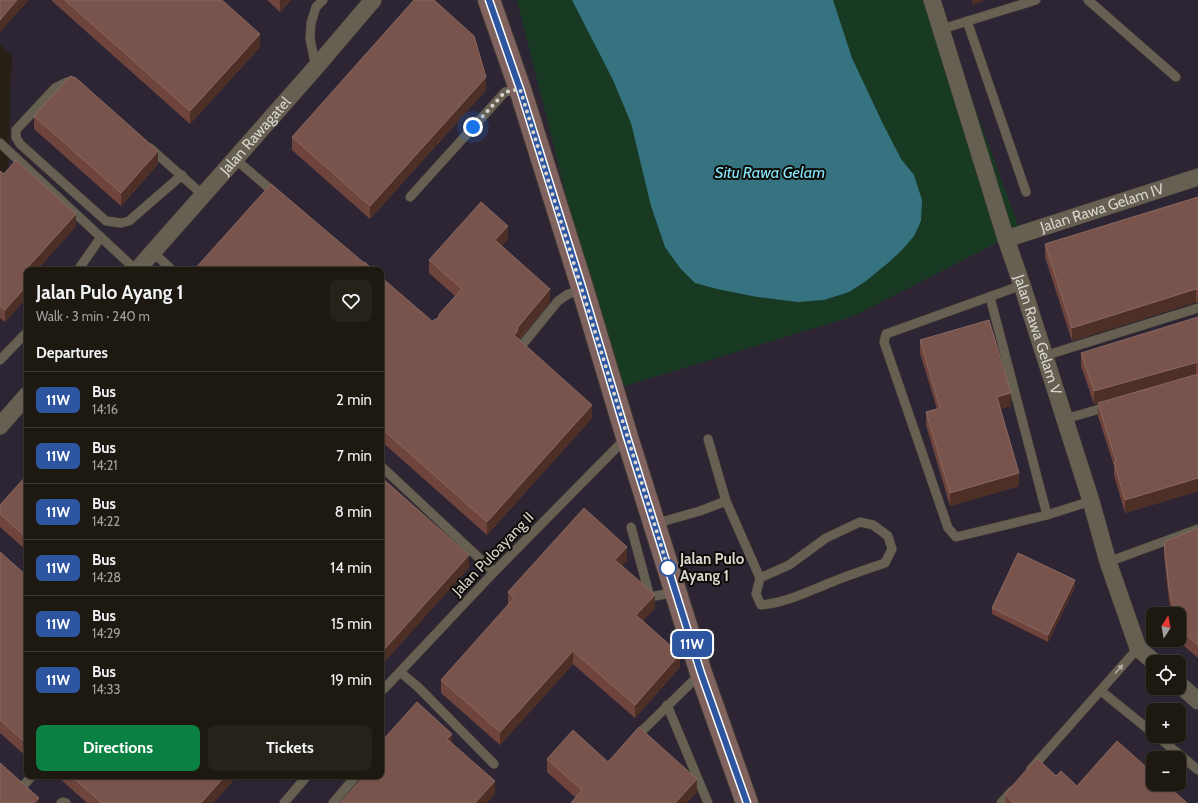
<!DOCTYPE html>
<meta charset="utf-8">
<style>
body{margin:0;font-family:Cabin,sans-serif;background:#252219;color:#f1f3f6;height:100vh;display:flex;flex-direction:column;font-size:15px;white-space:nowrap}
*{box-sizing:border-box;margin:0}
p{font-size:13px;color:#a0a09f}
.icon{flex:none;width:22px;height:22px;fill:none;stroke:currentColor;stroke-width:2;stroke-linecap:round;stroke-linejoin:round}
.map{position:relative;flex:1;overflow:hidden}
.panel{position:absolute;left:24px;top:267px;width:360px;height:512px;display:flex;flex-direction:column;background:#1d1910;border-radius:8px;box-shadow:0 1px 3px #0004,0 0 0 1px #3b3830}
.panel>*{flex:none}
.badge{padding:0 8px;border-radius:6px;font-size:14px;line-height:26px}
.needle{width:26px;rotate:11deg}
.controls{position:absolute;left:1146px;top:607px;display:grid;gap:8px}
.controls a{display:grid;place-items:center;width:40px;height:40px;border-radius:8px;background:#1d1910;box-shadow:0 1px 3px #0004,0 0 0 1px #3b3830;font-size:20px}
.you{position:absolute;width:20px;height:20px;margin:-10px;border:3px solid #fff;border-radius:50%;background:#1a73e8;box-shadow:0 0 0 6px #1a73e833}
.map>.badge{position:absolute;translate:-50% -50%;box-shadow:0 0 0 2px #fff}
h2{padding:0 12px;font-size:15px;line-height:36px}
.round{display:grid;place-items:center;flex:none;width:42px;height:42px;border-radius:8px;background:#252219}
.summary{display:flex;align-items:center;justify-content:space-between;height:68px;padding:0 12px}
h1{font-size:19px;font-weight:700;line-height:30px}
.primary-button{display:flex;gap:8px;margin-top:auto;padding:8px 12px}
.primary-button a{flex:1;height:46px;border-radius:8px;background:#0b8043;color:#fff;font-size:16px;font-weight:700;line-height:46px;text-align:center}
.primary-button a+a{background:#252219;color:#f1f3f6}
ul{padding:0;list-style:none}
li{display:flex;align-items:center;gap:12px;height:56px;padding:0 12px;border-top:1px solid #3b3830}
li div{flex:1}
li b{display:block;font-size:15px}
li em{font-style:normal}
li .badge{min-width:44px;font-weight:700;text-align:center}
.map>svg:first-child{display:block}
.industrial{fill:#2e2534;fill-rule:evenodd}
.green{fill:#183a22}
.water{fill:#367381}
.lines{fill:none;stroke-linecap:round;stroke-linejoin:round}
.lane-casing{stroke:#403b33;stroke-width:10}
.street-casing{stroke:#403b33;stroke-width:18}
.secondary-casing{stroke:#403b33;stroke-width:24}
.lane{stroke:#666052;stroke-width:9}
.street{stroke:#666052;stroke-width:17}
.secondary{stroke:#80635f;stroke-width:22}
.wall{fill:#6e443c}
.shaded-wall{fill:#4d2f26}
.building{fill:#79544c;stroke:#886860}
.oneway{fill:#b0aca2}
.line-casing{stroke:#fff;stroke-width:9}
.line{stroke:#2e55a0;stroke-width:6}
.walk{stroke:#d8d5cd;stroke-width:4;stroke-dasharray:0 7.2}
.stop-dot{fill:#fff;stroke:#2e55a0;stroke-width:2}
.labels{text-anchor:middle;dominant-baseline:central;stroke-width:4;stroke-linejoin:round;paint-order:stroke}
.street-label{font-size:15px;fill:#d8d5cd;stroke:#0d0b06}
.stop-label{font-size:15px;font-weight:bold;fill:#d8d5cd;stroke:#0d0b06;text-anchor:start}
.water-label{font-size:16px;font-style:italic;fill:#85e5fc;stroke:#0d0b06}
</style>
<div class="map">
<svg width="1198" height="803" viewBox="0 0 1198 803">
<rect width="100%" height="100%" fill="#272115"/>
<path class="industrial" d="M0 0H1198V803H0V177L8 167 12 55 0 45ZM27 270H381V776H27ZM1153 614H1179V640H1153ZM1153 662H1179V688H1153ZM1153 710H1179V736H1153ZM1153 758H1179V784H1153Z"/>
<path class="green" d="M517 0H936L1020 231 854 316 615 389Z"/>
<path class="water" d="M572 0H833L852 58 883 124 901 159 914 175 922 200 921 221 914 236 902 250 888 263 866 281 849 292 824 300 798 302 757 297 717 289 695 283 680 268 665 247 651 206 631 123 613 80Z"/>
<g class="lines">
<g class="lane-casing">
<g id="lane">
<path d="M1088 0 1176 77"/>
<path d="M967 21 1026 192"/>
<path d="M942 29 1036 0"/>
<path d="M316 67 310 39 311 23 316 7 323 0"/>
<path d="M75 84 67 82 55 88 16 130V137L20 144 106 221 121 223 129 221 182 175"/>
<path d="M0 143 136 270"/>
<path d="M150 148 203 195"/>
<path d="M235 159 276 194"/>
<path d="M410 197 505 92 520 89"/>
<path d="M153 252 172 270"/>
<path d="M78 270 101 237"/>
<path d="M1022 285 886 334 884 342 948 528 956 537 1047 515 1091 501"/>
<path d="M990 297 1047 515"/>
<path d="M523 344 558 301 568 294 583 290"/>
<path d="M1044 356 1198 308"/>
<path d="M0 360 27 332"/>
<path d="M1065 419 1110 406"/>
<path d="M708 439 726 501"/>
<path d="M381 466 494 572"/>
<path d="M654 524 700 511 726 501 760 578 756 594 761 605C786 603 809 591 832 582 849 575 867 569 885 563L892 549 888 536 873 525 860 522 826 538 789 565 760 578"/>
<path d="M631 527 650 597 676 592"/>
<path d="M1108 562 1198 529"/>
<path d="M400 672 418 687 494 764"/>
<path d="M1101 691 1153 733"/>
<path d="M381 692 494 572 626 438"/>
<path d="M667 705 708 803"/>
<path d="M643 730 700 674"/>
<path d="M1157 736 1198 770"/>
<path d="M1031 769 1138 648"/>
<path d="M22 787 32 776"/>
<path d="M61 803 63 802 66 803"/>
<path d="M284 803 307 776"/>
<path d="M333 803 356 776"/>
<path d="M1001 803 1012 791"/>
</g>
</g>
<g class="street-casing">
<g id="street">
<path id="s1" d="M932 0 1006 239 1022 285 1091 501 1108 562 1138 648 1154 662"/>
<path id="s2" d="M1006 239 1198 177"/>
<path id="s3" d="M137 270 316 67 373 0"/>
<path d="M0 426 27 395"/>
<path d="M1179 684 1198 701"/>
</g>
</g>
<g class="secondary-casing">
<path id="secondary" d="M489 0 520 89 583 290 627 437 701 673 747 803"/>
</g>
<use href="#lane" class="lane"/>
<use href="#street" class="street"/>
<use href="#secondary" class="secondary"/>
</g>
<g class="wall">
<path d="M52 0H222L260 47 190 124 52 1Z"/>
<path d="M267 0H291L280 12Z"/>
<path d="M486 90 370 219 292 150V137Z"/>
<path d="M34 116 158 164 121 206 34 129Z"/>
<path d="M0 171 76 226 37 270H27V297L5 322 0 318Z"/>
<path d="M1198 197V303L1196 302 1072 341 1045 257V244Z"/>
<path d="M508 239 501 246 550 302 519 340 592 418 487 535 381 441V277L432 321 438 318 455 296 429 273V260Z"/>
<path d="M1198 317V491L1125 513 1114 475V466L1098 416V403L1094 404 1081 366V353Z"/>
<path d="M920 340 1011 406 1000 409 1019 486 950 506 926 425V412L937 409 920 353Z"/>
<path d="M27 475V551L0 527V505Z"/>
<path d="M1198 528V658L1183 645 1179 636V614H1172L1169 601 1164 555V542Z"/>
<path d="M0 552 27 576V757L0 733Z"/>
<path d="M627 560 622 565 655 608 643 621 680 667 635 718 573 664 500 745 441 693V680L508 605V592Z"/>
<path d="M1075 587 1048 642 992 614V608Z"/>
<path d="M452 743 495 794 360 780V776H381Z"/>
<path d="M547 759 608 762 697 792 686 803H571L576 798 547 772Z"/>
<path d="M57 776H237L213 803H87Z"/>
<path d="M1056 776 1077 786 1187 803H1005V794Z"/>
</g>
<g class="shaded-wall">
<path d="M17 0H29L0 32V20Z"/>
<path d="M280 0H291L280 12Z"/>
<path d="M972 0H986L972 5Z"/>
<path d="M260 34V47L190 124V111Z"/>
<path d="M486 77V90L370 219V206Z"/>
<path d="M158 151V164L121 206V193Z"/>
<path d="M76 214V226L37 270H28V267Z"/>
<path d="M508 226V239L495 253V240Z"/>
<path d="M27 285V297L5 322V310Z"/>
<path d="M550 289V302L518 340 514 335 518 327Z"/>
<path d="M1196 289V302L1072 341V328Z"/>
<path d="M1196 362V375L1094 404V391Z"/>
<path d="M1011 393V406L997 410V397Z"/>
<path d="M592 405V418L487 535V522Z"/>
<path d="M1019 473V486L950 506V493Z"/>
<path d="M1198 478V491L1125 513V500Z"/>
<path d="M627 547V560L615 573V560Z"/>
<path d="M469 555V568L381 666V653Z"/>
<path d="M1075 580V587L1048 642V635Z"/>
<path d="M655 595V608L636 628V615Z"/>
<path d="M573 651V664L500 745V732Z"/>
<path d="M680 654V667L635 718V705Z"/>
<path d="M452 734V747L447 739Z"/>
<path d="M225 776H237L213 803H201Z"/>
<path d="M697 779V792L686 803H675Z"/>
<path d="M495 781V794L487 803H475Z"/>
<path d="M39 798V803H34Z"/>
</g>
<g class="building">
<path d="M0 0H17L0 20Z"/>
<path d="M65 0H222L260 34 190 111Z"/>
<path d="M414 0H434L474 36 486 77 370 206 292 137Z"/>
<path d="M70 76 76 78 158 151 121 193 34 116Z"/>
<path d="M16 160 76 214 28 267 32 270H27V285L5 310 0 306V171L4 174Z"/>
<path d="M271 184 363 262 366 263 373 270H194Z"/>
<path d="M1198 197V290L1196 289 1072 328 1045 244Z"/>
<path d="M481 202 508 226 495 240 550 289 518 327 517 332 514 335 592 405 487 522 381 428V277L432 321 438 318 440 313 462 289 429 260Z"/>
<path d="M1198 317V362L1094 391 1081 353Z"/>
<path d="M989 320 1011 393 997 397 1019 473 950 493 926 412 940 408 920 340Z"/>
<path d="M1198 374V478L1125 500 1114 462 1116 461 1098 403Z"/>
<path d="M27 475V538L0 514V505Z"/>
<path d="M381 477 469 555 381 653Z"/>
<path d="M584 508 627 547 615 560 644 585 646 588 655 595 636 615 680 654 635 705 573 651 500 732 441 680 514 598 508 592Z"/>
<path d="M1198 528V645L1183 632 1179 623V614H1175L1169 588 1164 542Z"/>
<path d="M0 552 27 576V744L0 720Z"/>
<path d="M1018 553 1075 580 1048 635 992 608Z"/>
<path d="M417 702 452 734 447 739 495 781 475 803H340L364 776H381V742Z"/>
<path d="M639 727 697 779 675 803H571L582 790 547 759 573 730 608 762Z"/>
<path d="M1117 741 1153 773V784H1166L1187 803H1014L1005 794 1037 758 1056 776 1061 771 1077 786Z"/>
<path d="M0 763 39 798 34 803H0Z"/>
<path d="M71 776H225L201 803H102Z"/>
</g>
<defs><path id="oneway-solid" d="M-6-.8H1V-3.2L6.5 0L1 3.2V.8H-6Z"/></defs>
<use class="oneway" href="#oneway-solid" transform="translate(1119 669) rotate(-48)"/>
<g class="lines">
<g class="line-casing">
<path id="line" d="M489 0 520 89 583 290 627 437 701 673 747 803"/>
</g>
<use href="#line" class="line"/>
<path class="walk" d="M473 127 505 92 520 89 668 568"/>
</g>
<circle class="stop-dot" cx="668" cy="568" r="8"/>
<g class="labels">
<g class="street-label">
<text stroke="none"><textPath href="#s3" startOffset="179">Jalan Rawagatel</textPath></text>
<text stroke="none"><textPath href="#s2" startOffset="101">Jalan Rawa Gelam IV</textPath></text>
<text stroke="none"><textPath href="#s1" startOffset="351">Jalan Rawa Gelam V</textPath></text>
<text transform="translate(493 554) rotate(-46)">Jalan Puloayang II</text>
</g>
<g class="stop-label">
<text x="680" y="559">Jalan Pulo<tspan x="680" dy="17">Ayang 1</tspan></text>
</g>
<g class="water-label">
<text x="770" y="172">Situ Rawa Gelam</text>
</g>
</g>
</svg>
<div class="controls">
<a><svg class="needle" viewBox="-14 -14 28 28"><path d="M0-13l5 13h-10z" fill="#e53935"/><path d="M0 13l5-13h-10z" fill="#a0a09f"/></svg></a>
<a><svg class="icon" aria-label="locate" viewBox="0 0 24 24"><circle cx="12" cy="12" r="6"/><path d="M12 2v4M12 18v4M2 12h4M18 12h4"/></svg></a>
<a>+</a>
<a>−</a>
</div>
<div class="you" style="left:473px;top:127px"></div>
<b class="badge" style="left:692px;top:644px;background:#2e55a0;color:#fff">11W</b>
<section class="panel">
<div class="summary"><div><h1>Jalan Pulo Ayang 1</h1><p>Walk · 3 min · 240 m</p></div><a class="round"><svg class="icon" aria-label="heart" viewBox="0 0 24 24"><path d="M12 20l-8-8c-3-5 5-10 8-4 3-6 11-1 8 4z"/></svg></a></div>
<h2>Departures</h2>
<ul>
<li><span class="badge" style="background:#2e55a0;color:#fff">11W</span><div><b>Bus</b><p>14:16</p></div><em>2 min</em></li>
<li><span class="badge" style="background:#2e55a0;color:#fff">11W</span><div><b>Bus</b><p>14:21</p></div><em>7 min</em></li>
<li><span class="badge" style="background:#2e55a0;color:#fff">11W</span><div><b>Bus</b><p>14:22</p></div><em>8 min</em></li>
<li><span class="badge" style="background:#2e55a0;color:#fff">11W</span><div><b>Bus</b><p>14:28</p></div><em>14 min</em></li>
<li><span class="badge" style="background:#2e55a0;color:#fff">11W</span><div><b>Bus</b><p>14:29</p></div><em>15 min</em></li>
<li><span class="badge" style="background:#2e55a0;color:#fff">11W</span><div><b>Bus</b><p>14:33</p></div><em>19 min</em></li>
</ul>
<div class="primary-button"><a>Directions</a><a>Tickets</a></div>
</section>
</div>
